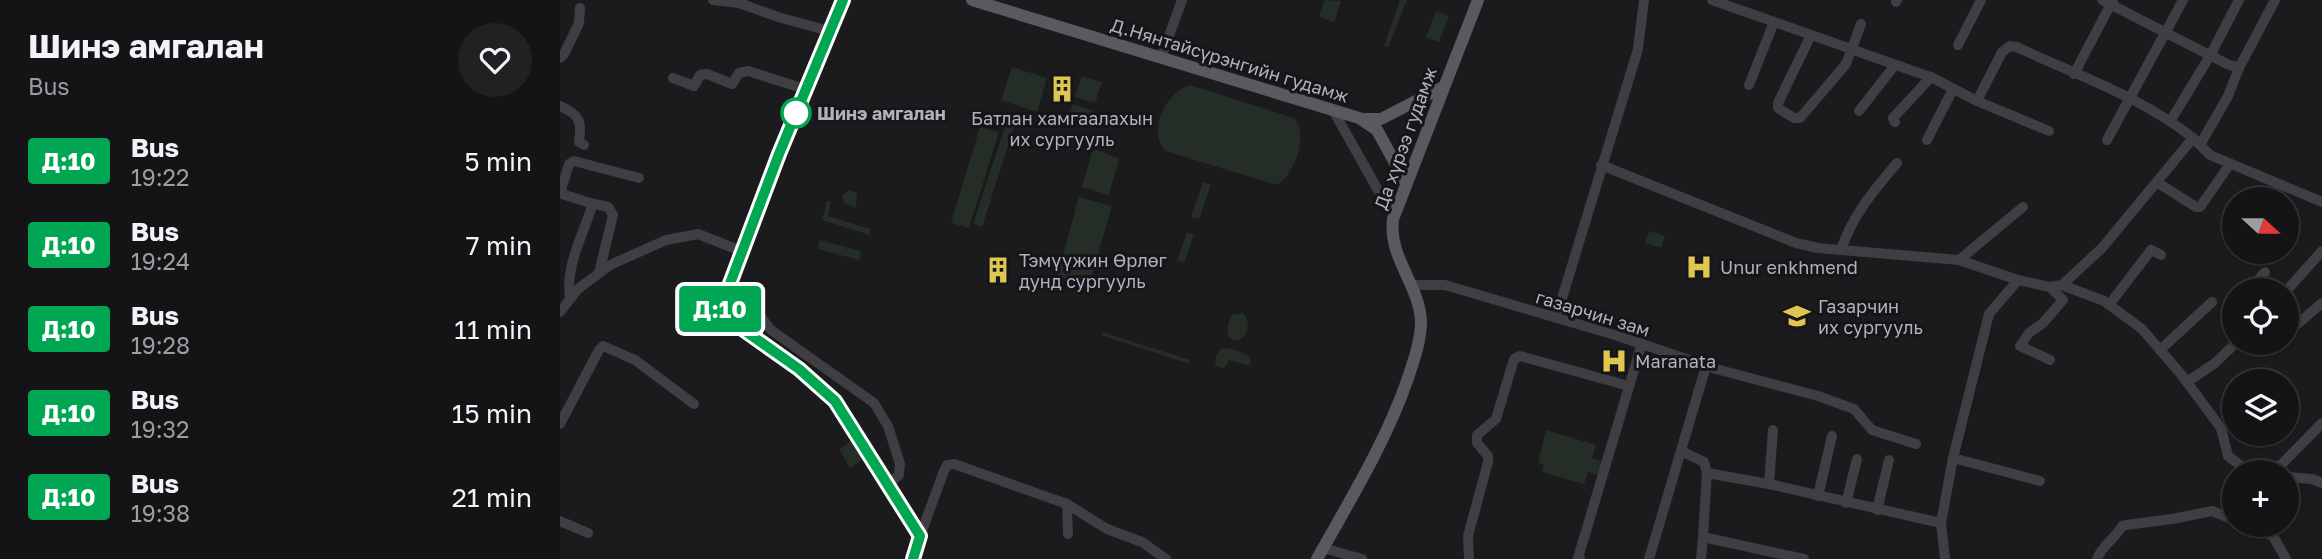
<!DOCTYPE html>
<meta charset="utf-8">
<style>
body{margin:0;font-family:"Golos Text",sans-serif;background:#212123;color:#f1f3f6;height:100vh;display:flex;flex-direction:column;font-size:26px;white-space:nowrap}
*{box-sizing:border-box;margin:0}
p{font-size:23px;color:#9d9ea1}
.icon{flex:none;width:38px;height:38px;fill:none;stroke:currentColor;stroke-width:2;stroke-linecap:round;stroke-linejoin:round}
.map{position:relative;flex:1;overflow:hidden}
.details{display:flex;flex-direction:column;background:#141416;width:560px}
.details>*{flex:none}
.badge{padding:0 14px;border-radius:5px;font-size:24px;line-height:46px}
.needle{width:46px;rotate:111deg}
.fabs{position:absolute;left:1662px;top:187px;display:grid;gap:14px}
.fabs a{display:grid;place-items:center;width:77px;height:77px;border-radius:50%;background:#141416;box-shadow:0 2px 5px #0004,0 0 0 2px #333335;font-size:35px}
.map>.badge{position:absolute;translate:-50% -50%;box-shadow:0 0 0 4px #fff}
.round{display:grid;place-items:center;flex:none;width:74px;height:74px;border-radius:37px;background:#212123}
.head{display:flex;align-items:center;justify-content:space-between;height:119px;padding:0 28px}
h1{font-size:33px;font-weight:700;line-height:52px}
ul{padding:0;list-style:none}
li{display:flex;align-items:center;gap:21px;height:84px;padding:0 28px}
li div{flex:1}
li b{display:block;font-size:26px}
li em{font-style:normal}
li .badge{min-width:77px;font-weight:700;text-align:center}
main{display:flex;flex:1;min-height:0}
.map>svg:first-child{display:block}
.green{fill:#252d27}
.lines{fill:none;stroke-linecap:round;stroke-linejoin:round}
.minor{stroke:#3e3e43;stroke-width:10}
.major{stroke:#595960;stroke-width:12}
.line-casing{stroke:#fff;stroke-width:16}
.line{stroke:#00a651;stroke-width:10}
.stop-dot{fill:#fff;stroke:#00a651;stroke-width:3.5}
.labels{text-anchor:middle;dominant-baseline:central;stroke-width:6;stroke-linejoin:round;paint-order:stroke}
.street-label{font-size:18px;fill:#afb1bb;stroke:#161618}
.stop-label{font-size:18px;font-weight:bold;fill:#afb1bb;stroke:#161618;text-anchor:start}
.poi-label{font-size:18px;fill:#afb1bb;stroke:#161618;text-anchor:start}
</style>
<main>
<section class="details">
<div class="head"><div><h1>Шинэ амгалан</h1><p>Bus</p></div><a class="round"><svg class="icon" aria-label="heart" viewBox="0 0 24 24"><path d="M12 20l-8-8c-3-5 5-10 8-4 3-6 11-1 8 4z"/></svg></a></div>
<ul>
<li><span class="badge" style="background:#00a651;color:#fff">Д:10</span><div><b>Bus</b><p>19:22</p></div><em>5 min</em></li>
<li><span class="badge" style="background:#00a651;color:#fff">Д:10</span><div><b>Bus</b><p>19:24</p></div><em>7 min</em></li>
<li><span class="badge" style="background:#00a651;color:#fff">Д:10</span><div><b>Bus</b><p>19:28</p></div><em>11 min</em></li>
<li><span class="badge" style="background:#00a651;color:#fff">Д:10</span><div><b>Bus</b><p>19:32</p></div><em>15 min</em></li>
<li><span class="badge" style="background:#00a651;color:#fff">Д:10</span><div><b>Bus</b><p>19:38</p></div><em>21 min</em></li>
</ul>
</section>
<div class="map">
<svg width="1762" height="559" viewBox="0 0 1762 559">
<rect width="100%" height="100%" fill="#1b1b1d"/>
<g class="green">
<path d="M765 0 781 1 774 22 759 17Z"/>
<path d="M840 0H847L828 47 824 46Z"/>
<path d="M876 11 889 16 879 42 866 37Z"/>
<path d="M452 67 487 78 477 112 441 100Z"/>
<path d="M522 76 542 82 535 103 515 97Z"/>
<path d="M630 85 734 118C749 135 735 173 718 184H714L605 151C587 130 606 92 630 85Z"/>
<path d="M513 104 533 111 528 127 508 121Z"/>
<path d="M447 121 455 124 422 227 413 224Z"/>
<path d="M420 127 439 132 409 228 391 223Z"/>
<path d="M536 150 559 158 549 195 522 187 532 152Z"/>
<path d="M643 182 651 185 639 219 631 217Z"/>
<path d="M290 190 297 193 296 208 284 203 282 195Z"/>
<path d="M519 197 552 206 531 279 519 275 517 282 497 276Z"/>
<path d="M267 201H271L268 216 310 229V235L262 220Z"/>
<path d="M1089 231 1105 236 1101 248 1085 243Z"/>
<path d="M627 232 634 235 624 263 617 261Z"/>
<path d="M259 240 301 251 299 260 258 249Z"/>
<path d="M683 313C691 321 689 334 679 341L673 340 668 336V325L672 315Z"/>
<path d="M542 332 630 360 629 364 541 335Z"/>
<path d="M663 348C672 348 683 352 691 358L690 366 669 360 664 369 655 365 656 355Z"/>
<path d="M986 430 1036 445 1032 458 1046 462 1042 476 1028 472 1024 484 982 472 984 465 978 463Z"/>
<path d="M291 441 303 460 290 468 279 449Z"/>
</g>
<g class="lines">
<g class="minor">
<path d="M153 0 179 3 218 17 269 31"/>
<path d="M283 0 219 154 160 310 164 316 239 369 272 397 360 536 353 559"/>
<path d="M1152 0 1373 78 1417 101 1489 131"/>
<path d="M1542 0 1667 64 1679 68 1715 0"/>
<path d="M1336 2 1337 0"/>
<path d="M1251 35 1218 103V108L1234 118H1240L1286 64 1301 24"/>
<path d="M1398 45 1421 0"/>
<path d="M0 58 4 54 19 23 20 8"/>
<path d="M601 58 622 0"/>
<path d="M1514 74 1553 0"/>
<path d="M113 78 134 86 140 75 147 74 172 84 179 73 188 71 245 89"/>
<path d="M1189 85 1214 22"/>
<path d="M1417 101 1442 52 1450 46 1457 47C1516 75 1582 97 1633 138"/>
<path d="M0 106C20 115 22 121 19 142L24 145"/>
<path d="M773 110 818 190 834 214"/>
<path d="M1299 111 1335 65"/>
<path d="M1611 120 1651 54 1679 0"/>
<path d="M1335 122 1333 118 1371 77"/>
<path d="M1367 140 1393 89"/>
<path d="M1547 140 1623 0"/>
<path d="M1640 145 1668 96 1679 68"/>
<path d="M1041 165 1236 243 1258 248 1399 260 1458 280 1490 287 1502 285 1544 301 1582 329 1620 373 1661 428 1668 456 1689 472"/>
<path d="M1598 183 1636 207H1640L1670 164"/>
<path d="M30 203 48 207 53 215 39 273"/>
<path d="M1281 250C1292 216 1314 190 1337 163"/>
<path d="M1399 260 1463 207"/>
<path d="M851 285H885L1055 335 1156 369 1258 396 1294 409 1312 430 1356 444"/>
<path d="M1502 285 1542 248 1633 138 1650 155 1762 202"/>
<path d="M189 289 194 308 211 330 314 403 328 426 340 464 339 475 327 485"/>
<path d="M1689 290 1705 272"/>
<path d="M1727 290 1762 251"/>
<path d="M10 297C5 267 23 235 32 206L30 203 2 194 1 190 9 164 14 161 79 178"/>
<path d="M1549 305 1591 250 1601 255"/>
<path d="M0 312 18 289 50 265 106 240 138 234 181 251"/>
<path d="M1675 313 1671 318 1675 327"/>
<path d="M996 318 1078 49 1084 0"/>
<path d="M1727 333 1762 303"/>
<path d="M1600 350 1652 302"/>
<path d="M1490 360 1460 346 1469 333 1483 323 1503 300 1490 287"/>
<path d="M1627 382 1655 363 1676 343"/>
<path d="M0 424 39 350 43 346 75 360 134 404"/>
<path d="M1121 451 1144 462 1147 473"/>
<path d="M1393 458 1429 314 1458 280"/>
<path d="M1714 472 1762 423"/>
<path d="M1727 477 1752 479 1762 483"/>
<path d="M1209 484 1213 430"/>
<path d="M1258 496 1272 436"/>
<path d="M1286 503 1297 459"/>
<path d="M507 504 547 529 582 542 606 559"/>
<path d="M1317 510 1329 460"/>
<path d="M0 521 28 533"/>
<path d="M1686 525 1713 536 1726 559"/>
<path d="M360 536 384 471 387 465 394 464 507 504 508 534"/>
<path d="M1143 537 1147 473 1209 484 1381 523"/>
<path d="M763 548 802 559"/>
<path d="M909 559 908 536 928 462V456L917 443V435L936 419 954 359 960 356 1069 386"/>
<path d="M1020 559 1018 558 1082 343"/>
<path d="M1089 559 1146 366"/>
<path d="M1141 559 1143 537 1244 559"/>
<path d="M1385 559 1381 523 1393 458 1480 481"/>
<path d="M1537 559C1541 546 1555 539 1562 526L1566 525 1612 519 1652 511 1675 520"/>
</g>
<g class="major">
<path d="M412 0 799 118 817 130 846 183"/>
<path d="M804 119H821L883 87"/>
<path d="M757 559C790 500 826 442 848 378 854 360 861 340 861 321 859 284 828 257 833 219L918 0"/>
</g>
</g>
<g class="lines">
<g class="line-casing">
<path id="line" d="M283 0 219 154 160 310 164 316 239 369 275 401 360 536 353 559"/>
</g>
<use href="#line" class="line"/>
</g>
<defs>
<g id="building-bare" transform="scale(2.1)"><path d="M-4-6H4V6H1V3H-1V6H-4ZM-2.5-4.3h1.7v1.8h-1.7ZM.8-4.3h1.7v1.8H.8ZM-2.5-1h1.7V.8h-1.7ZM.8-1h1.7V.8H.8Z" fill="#dfc651" stroke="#161618" stroke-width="2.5" paint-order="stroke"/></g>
<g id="hospital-bare" transform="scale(2.1)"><path d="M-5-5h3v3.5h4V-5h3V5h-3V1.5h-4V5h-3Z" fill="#dfc651" stroke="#161618" stroke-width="2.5" paint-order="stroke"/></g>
<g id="school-bare" transform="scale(2.1)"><path d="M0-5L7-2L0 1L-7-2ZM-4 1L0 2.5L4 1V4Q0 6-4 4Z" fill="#dfc651" stroke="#161618" stroke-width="2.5" paint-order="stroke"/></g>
</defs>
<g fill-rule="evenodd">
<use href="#building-bare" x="502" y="89"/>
<use href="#hospital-bare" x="1139" y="267"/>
<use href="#building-bare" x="438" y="270"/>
<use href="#school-bare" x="1237" y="316"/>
<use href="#hospital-bare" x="1054" y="361"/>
</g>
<circle class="stop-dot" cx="236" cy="113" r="14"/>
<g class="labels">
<g class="street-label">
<text transform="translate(670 60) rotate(17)">Д.Нянтайсүрэнгийн гудамж</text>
<text transform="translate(845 138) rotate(-70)">Да хүрээ гудамж</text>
<text transform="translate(1033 313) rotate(17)">газарчин зам</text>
</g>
<g class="stop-label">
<text x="257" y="113">Шинэ амгалан</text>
</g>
<g class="poi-label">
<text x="502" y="118" text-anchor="middle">Батлан хамгаалахын<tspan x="502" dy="21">их сургууль</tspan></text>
<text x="459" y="260">Тэмүүжин Өрлөг<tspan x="459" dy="21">дунд сургууль</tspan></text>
<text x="1160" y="267">Unur enkhmend</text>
<text x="1258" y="306">Газарчин<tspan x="1258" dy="21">их сургууль</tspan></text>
<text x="1075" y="361">Maranata</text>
</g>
</g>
</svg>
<div class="fabs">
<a><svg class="needle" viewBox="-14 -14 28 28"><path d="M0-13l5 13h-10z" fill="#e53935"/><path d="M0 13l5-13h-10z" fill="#9d9ea1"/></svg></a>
<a><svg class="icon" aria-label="locate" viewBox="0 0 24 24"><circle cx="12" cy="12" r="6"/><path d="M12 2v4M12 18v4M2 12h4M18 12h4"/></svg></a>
<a><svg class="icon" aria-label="layers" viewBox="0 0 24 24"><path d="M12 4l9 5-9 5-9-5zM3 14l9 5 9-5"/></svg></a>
<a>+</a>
</div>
<b class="badge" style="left:160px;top:309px;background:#00a651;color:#fff">Д:10</b>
</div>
</main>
